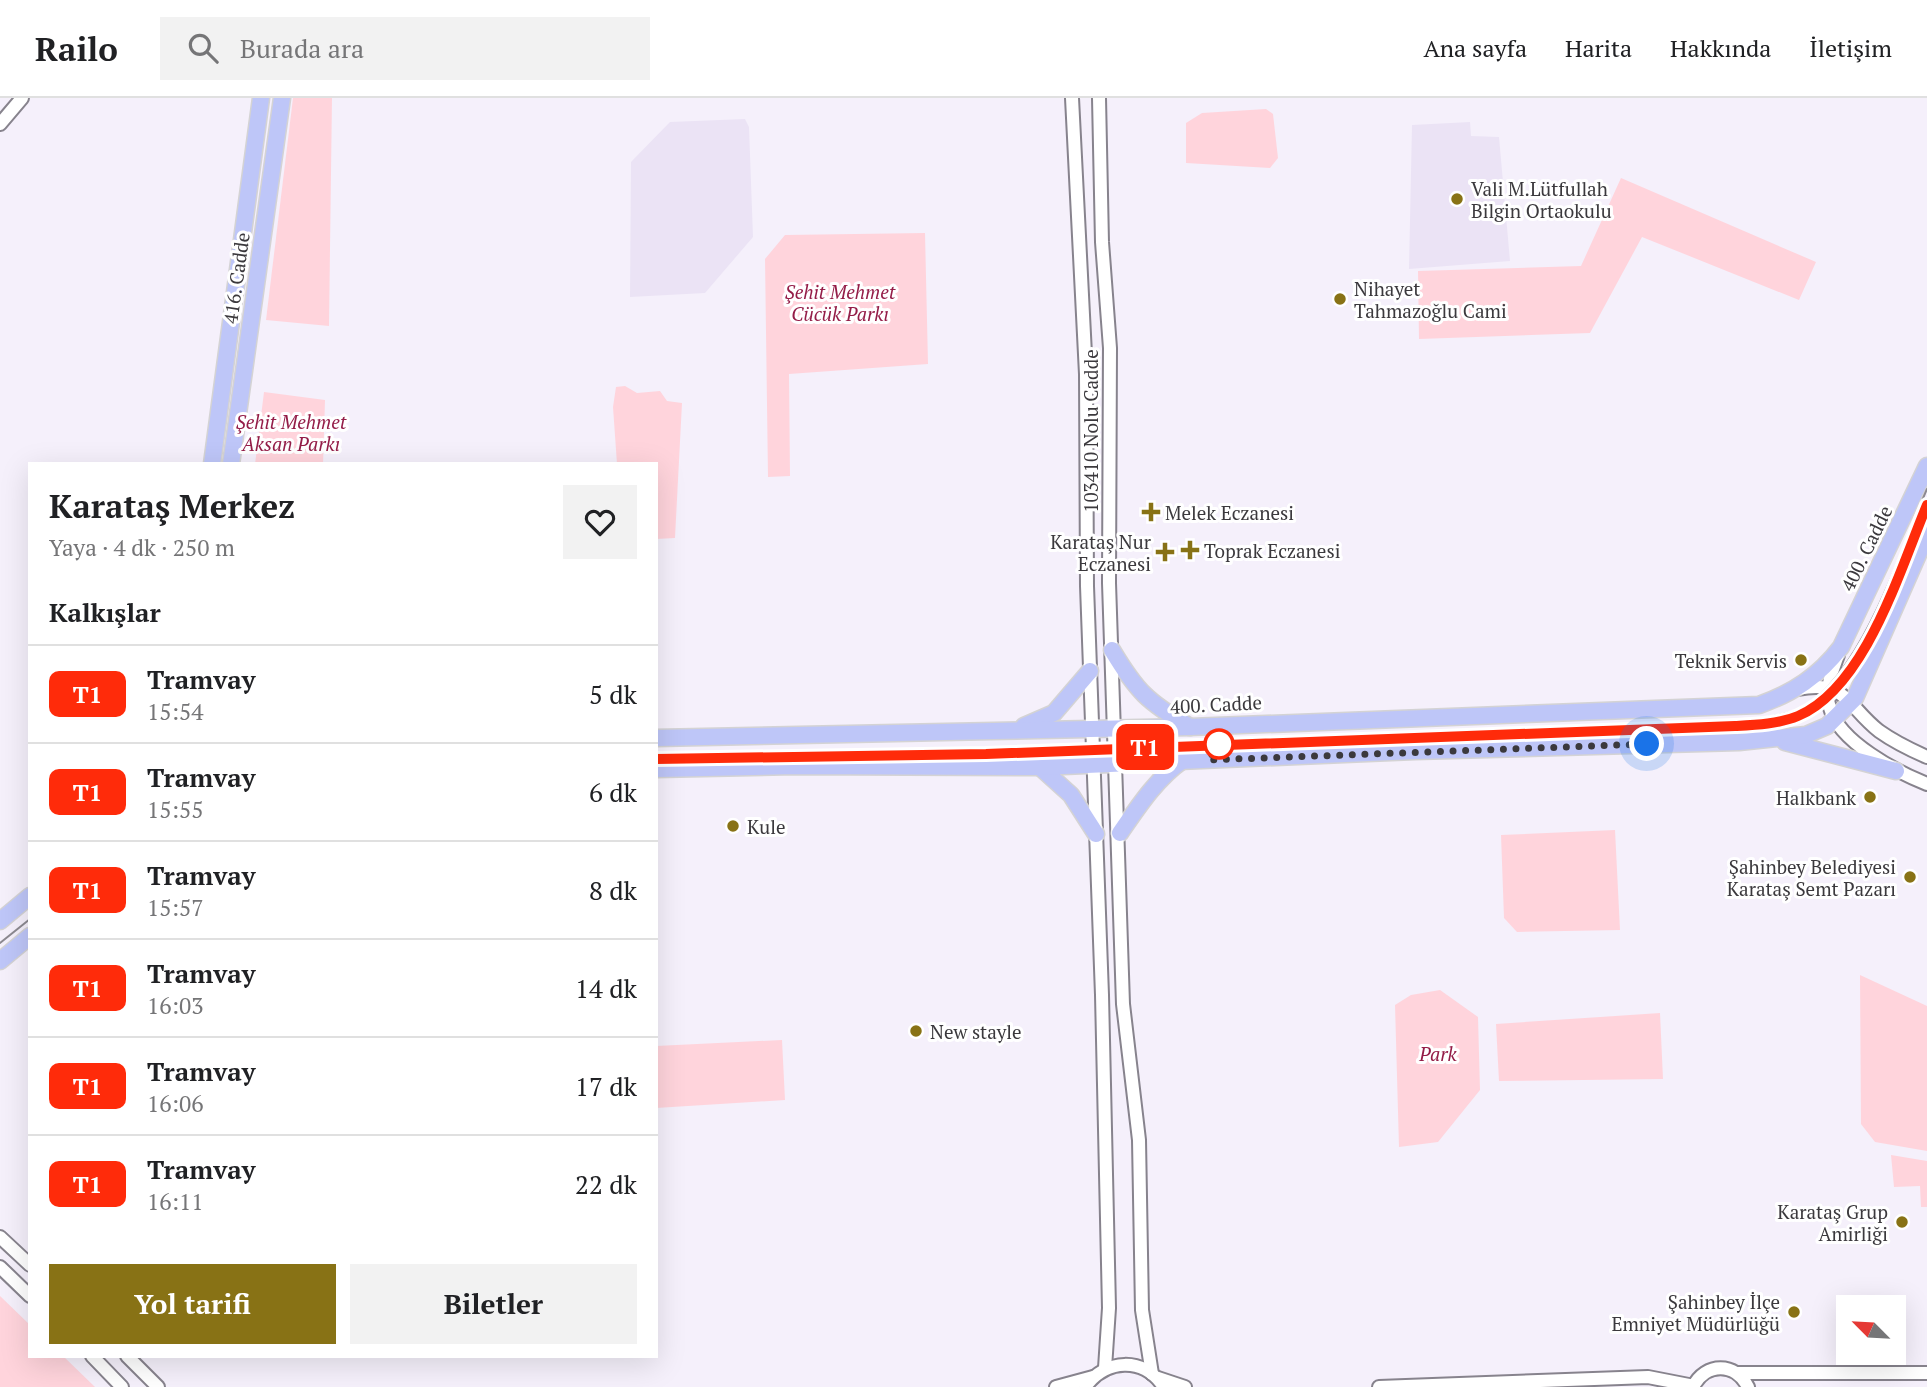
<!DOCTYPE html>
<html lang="tr">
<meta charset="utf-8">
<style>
body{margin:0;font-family:"PT Serif",serif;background:#f2f2f2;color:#202124;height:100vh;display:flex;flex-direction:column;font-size:26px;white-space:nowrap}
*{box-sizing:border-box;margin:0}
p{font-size:23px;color:#757577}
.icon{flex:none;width:38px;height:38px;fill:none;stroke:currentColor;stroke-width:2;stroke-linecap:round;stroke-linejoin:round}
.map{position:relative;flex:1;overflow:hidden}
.sheet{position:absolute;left:28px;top:364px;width:630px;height:896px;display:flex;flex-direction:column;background:#fff;border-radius:0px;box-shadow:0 7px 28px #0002}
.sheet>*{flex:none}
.badge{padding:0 14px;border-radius:10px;font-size:24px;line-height:46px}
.needle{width:46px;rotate:294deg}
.buttons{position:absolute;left:1836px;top:1197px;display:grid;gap:14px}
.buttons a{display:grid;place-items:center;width:70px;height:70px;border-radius:0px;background:#fff;box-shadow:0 7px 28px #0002;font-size:35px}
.you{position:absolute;width:35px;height:35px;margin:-18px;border:5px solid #fff;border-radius:50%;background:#1a73e8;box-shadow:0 0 0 10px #1a73e833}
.map>.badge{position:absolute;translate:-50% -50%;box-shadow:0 0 0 4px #fff}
h2{padding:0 21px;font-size:26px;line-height:63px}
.round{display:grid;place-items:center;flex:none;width:74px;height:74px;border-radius:0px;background:#f2f2f2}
.headline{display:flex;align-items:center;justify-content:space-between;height:119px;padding:0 21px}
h1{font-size:33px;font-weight:700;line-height:52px}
.cta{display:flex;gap:14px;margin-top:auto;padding:14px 21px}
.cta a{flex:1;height:80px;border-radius:0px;background:#887215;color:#fff;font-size:28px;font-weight:700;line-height:80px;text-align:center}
.cta a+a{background:#f2f2f2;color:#202124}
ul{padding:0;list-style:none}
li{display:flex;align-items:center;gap:21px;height:98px;padding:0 21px;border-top:2px solid #e0e0e0}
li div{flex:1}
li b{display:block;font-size:26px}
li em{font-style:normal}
li .badge{min-width:77px;font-weight:700;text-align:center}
header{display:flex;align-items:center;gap:42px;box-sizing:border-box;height:98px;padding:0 35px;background:#fff;border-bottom:2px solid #e0e0e0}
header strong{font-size:33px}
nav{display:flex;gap:38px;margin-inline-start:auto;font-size:24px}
.search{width:490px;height:63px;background:#f2f2f2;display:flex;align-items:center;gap:18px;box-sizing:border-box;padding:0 24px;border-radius:0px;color:#757577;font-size:26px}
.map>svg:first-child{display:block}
.built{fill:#ebe3f5}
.green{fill:#ffd4dc}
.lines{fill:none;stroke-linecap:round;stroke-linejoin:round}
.minor-casing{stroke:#87838d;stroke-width:16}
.major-casing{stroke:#d4d3d4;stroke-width:19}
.minor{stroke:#fff;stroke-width:12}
.major{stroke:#bec6f8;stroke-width:16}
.tram{stroke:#8c8990;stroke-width:2}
.line-casing{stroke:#fff;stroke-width:16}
.line{stroke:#ff2b0a;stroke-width:10}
.walk{stroke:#3b393d;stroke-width:7;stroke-dasharray:0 12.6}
.poi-dot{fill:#887215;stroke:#fff;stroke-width:2.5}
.stop-dot{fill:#fff;stroke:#ff2b0a;stroke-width:3.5}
.labels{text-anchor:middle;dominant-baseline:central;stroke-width:6;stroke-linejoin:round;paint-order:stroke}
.poi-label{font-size:19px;fill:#3b393d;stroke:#fff;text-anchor:start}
.street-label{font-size:19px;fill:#3b393d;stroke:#fff}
.park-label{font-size:19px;font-style:italic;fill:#941d48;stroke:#fff}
</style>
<header>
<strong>Railo</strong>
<div class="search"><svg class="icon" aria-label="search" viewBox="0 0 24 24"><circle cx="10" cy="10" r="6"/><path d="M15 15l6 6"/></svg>Burada ara</div>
<nav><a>Ana sayfa</a><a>Harita</a><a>Hakkında</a><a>İletişim</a></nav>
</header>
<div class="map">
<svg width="1927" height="1289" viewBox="0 0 1927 1289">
<rect width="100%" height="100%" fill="#f5f0fb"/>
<g class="built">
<path d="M745 21 749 29 753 139 705 195 630 199 631 64 670 24Z"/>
<path d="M1470 24 1471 38 1499 39 1510 163 1409 171 1412 27Z"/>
</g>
<g class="green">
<path d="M293 0H332L329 228 266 222Z"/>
<path d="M1266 11 1273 16 1278 60 1270 70 1186 65V25L1202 15Z"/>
<path d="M1621 80 1816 164 1799 202 1642 139 1590 235 1419 241 1418 173 1581 168Z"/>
<path d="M925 135 928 266 789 276 790 378 768 379 765 161 785 137Z"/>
<path d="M625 288 637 295 660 293 667 303 682 305 675 440 656 441V366H617L613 309 616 289Z"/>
<path d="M264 294 325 302 323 366H255Z"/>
<path d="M1615 732 1620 832 1517 834 1504 820 1501 737Z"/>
<path d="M1860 877 1927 908V1053L1875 1044 1861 1026Z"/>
<path d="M1440 892 1478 919 1480 992 1438 1044 1399 1049 1395 907 1411 897Z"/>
<path d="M1660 915 1663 981 1499 983 1496 926Z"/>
<path d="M782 942 785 1002 656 1010V948Z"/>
<path d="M1891 1057 1927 1063V1109H1921L1920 1088 1894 1089Z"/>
<path d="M0 1198 30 1227V1258H63L95 1289H0Z"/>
</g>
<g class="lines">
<g class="minor-casing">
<g id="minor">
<path d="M1072 0 1086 276 1087 488 1102 897 1109 1210 1105 1270"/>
<path d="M1099 0 1102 144 1110 250 1109 485 1123 906 1139 1042 1142 1212 1152 1276"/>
<path d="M0 26 22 0"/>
<path d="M1838 557C1832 574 1824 592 1830 610 1839 644 1897 674 1927 686"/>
<path d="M1798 591C1846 581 1847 608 1879 633 1893 643 1911 652 1927 659"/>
<path d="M0 1139 30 1167"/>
<path d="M0 1169 30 1198"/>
<path d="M92 1258 122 1289"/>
<path d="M127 1258 158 1289"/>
<path d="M1738 1275H1927"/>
<path d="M1158 1280 1185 1289"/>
<path d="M1056 1289 1093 1279"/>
<path d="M1085 1289C1106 1261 1143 1258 1164 1289"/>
<path d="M1379 1289 1648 1279 1694 1288"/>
<path d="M1693 1289C1705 1264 1736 1264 1748 1289"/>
</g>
</g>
<g class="major-casing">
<g id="major">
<path d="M212 366 261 0"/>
<path d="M231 366 282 0"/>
<path d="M1112 552C1137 594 1148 604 1190 629"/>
<path d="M1024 628 1054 615 1090 573"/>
<path d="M656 640 1190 629 1759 607C1793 595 1819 578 1841 549L1927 368"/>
<path d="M1785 644 1896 673"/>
<path d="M1040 669 1071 697 1096 736"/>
<path d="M656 671 795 668 1040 669 1415 653 1739 644 1806 637 1827 628 1855 600 1927 436"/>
<path d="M1120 735C1138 709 1156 681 1183 662"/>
<path d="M0 823 30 798"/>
<path d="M0 863 30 838"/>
</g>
</g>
<use href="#minor" class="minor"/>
<use href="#major" class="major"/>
<g class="tram">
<path d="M656 656 987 652 1741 623C1758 620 1777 619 1794 613 1858 589 1901 451 1927 391"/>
<path d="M0 845 30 821"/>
</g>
</g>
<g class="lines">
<g class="line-casing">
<path id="line" d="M656 661 986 656 1735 628C1755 627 1779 626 1798 618 1866 589 1900 471 1927 407"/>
</g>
<use href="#line" class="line"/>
<path class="walk" d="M1219 646 1208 662 1647 646"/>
</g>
<g class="poi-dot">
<circle cx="1457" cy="101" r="7"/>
<circle cx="1340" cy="201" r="7"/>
<path d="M1147.5 403.5h7v7h7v7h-7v7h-7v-7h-7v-7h7z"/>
<path d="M1186.5 441.5h7v7h7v7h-7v7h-7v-7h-7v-7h7z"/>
<path d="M1161.5 443.5h7v7h7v7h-7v7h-7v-7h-7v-7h7z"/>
<circle cx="1801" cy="562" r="7"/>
<circle cx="1870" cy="699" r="7"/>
<circle cx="733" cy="728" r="7"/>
<circle cx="1910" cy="779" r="7"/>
<circle cx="916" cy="933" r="7"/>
<circle cx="1902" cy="1124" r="7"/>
<circle cx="1794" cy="1214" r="7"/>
</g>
<circle class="stop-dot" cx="1219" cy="646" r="14"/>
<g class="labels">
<g class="poi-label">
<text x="1471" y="90">Vali M.Lütfullah<tspan x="1471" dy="22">Bilgin Ortaokulu</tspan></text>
<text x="1354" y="190">Nihayet<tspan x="1354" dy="22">Tahmazoğlu Cami</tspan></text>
<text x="1165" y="414">Melek Eczanesi</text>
<text x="1151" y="443" text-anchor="end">Karataş Nur<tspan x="1151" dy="22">Eczanesi</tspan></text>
<text x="1204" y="452">Toprak Eczanesi</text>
<text x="1787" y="562" text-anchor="end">Teknik Servis</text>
<text x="1856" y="699" text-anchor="end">Halkbank</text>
<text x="747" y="728">Kule</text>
<text x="1896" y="768" text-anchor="end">Şahinbey Belediyesi<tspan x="1896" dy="22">Karataş Semt Pazarı</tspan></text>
<text x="930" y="933">New stayle</text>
<text x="1888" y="1113" text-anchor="end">Karataş Grup<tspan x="1888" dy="22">Amirliği</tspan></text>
<text x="1780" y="1203" text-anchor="end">Şahinbey İlçe<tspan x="1780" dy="22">Emniyet Müdürlüğü</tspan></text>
</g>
<g class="street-label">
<text transform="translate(236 180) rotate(-82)">416. Cadde</text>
<text transform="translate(1090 333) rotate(-90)">103410 Nolu Cadde</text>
<text transform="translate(1866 450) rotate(-64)">400. Cadde</text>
<text transform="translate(1216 606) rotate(-3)">400. Cadde</text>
</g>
<g class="park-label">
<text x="840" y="193">Şehit Mehmet<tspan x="840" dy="22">Cücük Parkı</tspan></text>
<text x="291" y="323">Şehit Mehmet<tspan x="291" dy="22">Aksan Parkı</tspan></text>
<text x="1438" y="955">Park</text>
</g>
</g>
</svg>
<div class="buttons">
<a><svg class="needle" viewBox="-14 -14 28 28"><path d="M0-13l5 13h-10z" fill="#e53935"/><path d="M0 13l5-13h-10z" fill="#757577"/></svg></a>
</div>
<div class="you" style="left:1647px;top:646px"></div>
<b class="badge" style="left:1145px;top:649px;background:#ff2b0a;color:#fff">T1</b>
<section class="sheet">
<div class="headline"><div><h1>Karataş Merkez</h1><p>Yaya · 4 dk · 250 m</p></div><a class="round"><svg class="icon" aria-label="heart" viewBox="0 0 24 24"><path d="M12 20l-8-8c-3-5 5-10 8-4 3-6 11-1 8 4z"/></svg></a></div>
<h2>Kalkışlar</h2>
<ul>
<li><span class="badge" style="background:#ff2b0a;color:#fff">T1</span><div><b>Tramvay</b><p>15:54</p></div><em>5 dk</em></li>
<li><span class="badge" style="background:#ff2b0a;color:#fff">T1</span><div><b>Tramvay</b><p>15:55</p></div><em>6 dk</em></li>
<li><span class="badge" style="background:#ff2b0a;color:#fff">T1</span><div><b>Tramvay</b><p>15:57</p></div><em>8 dk</em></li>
<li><span class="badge" style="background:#ff2b0a;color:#fff">T1</span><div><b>Tramvay</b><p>16:03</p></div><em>14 dk</em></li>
<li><span class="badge" style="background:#ff2b0a;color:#fff">T1</span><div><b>Tramvay</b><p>16:06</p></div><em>17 dk</em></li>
<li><span class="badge" style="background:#ff2b0a;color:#fff">T1</span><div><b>Tramvay</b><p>16:11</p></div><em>22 dk</em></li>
</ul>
<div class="cta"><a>Yol tarifi</a><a>Biletler</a></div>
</section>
</div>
